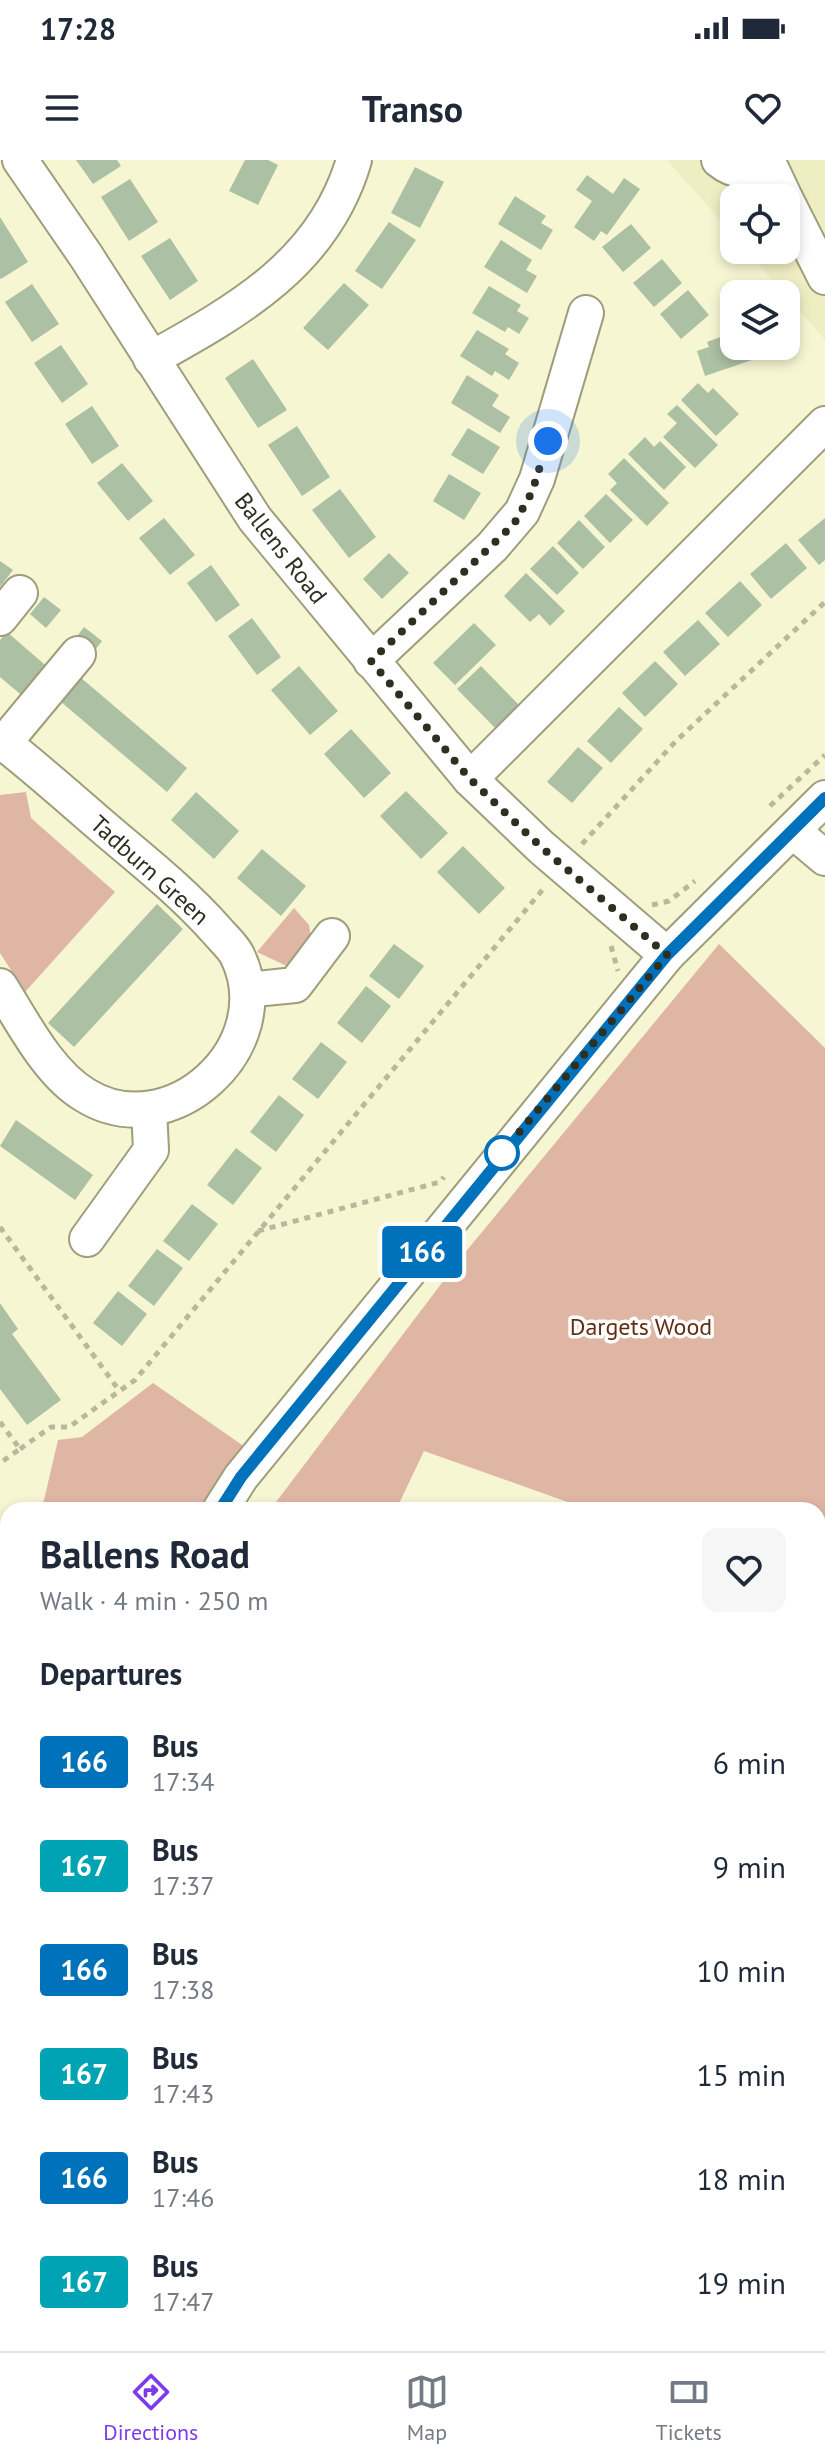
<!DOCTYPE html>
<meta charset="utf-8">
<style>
body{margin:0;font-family:"PT Sans",sans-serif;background:#f6f6f7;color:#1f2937;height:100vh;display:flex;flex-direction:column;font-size:30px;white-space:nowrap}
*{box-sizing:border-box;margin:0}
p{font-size:26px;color:#747a83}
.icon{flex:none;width:44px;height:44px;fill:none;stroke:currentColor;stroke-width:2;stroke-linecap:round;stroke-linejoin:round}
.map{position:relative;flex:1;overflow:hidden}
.side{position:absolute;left:0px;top:1342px;width:826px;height:850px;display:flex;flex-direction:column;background:#fff;border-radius:24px 24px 0 0;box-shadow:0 4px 12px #0003}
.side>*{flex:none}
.badge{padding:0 16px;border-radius:6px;font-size:28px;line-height:52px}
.fabs{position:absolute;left:720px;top:24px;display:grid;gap:16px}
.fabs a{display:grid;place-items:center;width:80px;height:80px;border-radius:16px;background:#fff;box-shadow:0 4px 12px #0003;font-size:40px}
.you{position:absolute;width:40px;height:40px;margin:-20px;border:6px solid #fff;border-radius:50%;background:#1a73e8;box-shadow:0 0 0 12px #1a73e833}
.map>.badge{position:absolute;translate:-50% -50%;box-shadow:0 0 0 4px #fff}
h2{padding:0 40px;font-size:30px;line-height:72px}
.round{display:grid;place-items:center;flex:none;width:84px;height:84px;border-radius:16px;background:#f6f6f7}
.headline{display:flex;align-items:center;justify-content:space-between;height:136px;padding:0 40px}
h1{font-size:38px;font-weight:600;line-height:60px}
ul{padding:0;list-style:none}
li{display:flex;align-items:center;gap:24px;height:104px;padding:0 40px}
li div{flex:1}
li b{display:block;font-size:30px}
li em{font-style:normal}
li .badge{min-width:88px;font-weight:700;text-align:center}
.status{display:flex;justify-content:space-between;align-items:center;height:56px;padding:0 40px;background:#fff;direction:ltr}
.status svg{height:22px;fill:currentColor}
header{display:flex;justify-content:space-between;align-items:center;height:104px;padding:0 40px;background:#fff;font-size:36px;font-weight:600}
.dock{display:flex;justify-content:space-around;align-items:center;height:112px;border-top:2px solid #e0e1e3;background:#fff;font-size:22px;color:#747a83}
.dock a{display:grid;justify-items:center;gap:4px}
.dock .on{color:#7c3aed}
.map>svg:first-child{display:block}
.built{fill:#efeec3}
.green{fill:#dfb6a3}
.building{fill:#acc0a3}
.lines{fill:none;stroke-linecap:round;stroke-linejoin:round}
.minor-casing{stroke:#9e9d7c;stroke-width:38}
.path{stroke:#b9b89c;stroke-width:5;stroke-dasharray:6 6;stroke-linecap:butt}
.minor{stroke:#fff;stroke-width:34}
.line-casing{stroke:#fff;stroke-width:18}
.line{stroke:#0072bc;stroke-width:12}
.walk{stroke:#2f2f21;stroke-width:8;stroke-dasharray:0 14.4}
.stop-dot{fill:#fff;stroke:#0072bc;stroke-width:4}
.labels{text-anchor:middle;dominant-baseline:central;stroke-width:7;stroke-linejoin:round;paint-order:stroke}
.street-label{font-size:24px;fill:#2f2f21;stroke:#fff}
.park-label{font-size:24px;fill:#622e13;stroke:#fff}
</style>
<div class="status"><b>17:28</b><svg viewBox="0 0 49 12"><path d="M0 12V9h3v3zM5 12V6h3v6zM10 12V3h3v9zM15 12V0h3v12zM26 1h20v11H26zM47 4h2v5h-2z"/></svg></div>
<header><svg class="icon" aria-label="menu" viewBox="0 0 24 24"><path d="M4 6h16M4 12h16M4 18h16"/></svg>Transo<svg class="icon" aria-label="heart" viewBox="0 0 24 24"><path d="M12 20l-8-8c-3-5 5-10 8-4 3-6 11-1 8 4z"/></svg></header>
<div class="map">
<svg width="825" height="2191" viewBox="0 0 825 2191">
<rect width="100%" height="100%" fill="#f7f6d3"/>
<path class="built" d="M667 0H825V180L746 90H786V38H734V76Z"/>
<g class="green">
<path d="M26 632 31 658 115 732 25 832 0 793V635Z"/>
<path d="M294 748 309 765 311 778 293 809 257 792Z"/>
<path d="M719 784 825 888V1442H818V1350H590L424 1291 396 1350H270L463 1095Z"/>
<path d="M153 1223 245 1287 199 1350H38L44 1340 58 1280 82 1277Z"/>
<path d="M8 1396V1642L0 1659V1403Z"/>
</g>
<g class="building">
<path d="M76 0H117L121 6 93 24Z"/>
<path d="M245 0H268L278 5 258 45 229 31Z"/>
<path d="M415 7 444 22 420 68 391 53Z"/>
<path d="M587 15 613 34 624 18 640 29 607 75 601 71 594 81 574 67 592 41 576 30Z"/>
<path d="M130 19 158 62 129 81 101 37Z"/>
<path d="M515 36 546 56 541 63 553 70 541 90 498 64Z"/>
<path d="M0 57 28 102 1 119 0 118Z"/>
<path d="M389 62 416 80 382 129 355 111Z"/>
<path d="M631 64 651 88 623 112 602 87Z"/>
<path d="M170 78 198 121 170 140 141 96Z"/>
<path d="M501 80 532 100 526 110 537 116 527 133 484 107Z"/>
<path d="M662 99 682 123 654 147 633 123Z"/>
<path d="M344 123 369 145 328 190 303 168Z"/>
<path d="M32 124 59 164 32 182 5 142Z"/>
<path d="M489 126 521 145 517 151 529 158 519 174 508 167 505 172 472 153Z"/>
<path d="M688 130 709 155 681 179 660 154Z"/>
<path d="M477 170 509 189 505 194 519 203 509 220 495 211 492 216 460 196Z"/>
<path d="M734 172V186H747L752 200 705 216 697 191 709 187 707 182Z"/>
<path d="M61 185 88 224 62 243 34 203Z"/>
<path d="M253 199 287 250 258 268 225 218Z"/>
<path d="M467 215 499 235 492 246 510 257 500 273 451 243Z"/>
<path d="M698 223 708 233 713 228 739 254 716 276 681 240Z"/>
<path d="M677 245 718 285 695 308 663 277 677 263 667 254Z"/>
<path d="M92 246 119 286 92 304 65 264Z"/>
<path d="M297 266 330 317 302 336 268 285Z"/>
<path d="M468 268 500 287 483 314 451 295Z"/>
<path d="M645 277 654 287 660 281 686 307 664 330 628 294Z"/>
<path d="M624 298 669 343 647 366 610 330 617 323 608 314Z"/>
<path d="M122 303 153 341 128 361 97 323Z"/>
<path d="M449 314 481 333 464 360 433 341Z"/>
<path d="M340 329 376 377 349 398 312 350Z"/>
<path d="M606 334 633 360 610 383 584 356Z"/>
<path d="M164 358 195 395 170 415 139 378Z"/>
<path d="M825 358V400L819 405 798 380Z"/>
<path d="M579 360 605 387 583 409 557 383Z"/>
<path d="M786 383 807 408 771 439 750 414Z"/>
<path d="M553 386 579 413 557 435 530 409Z"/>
<path d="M389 393 409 413 382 439 363 419Z"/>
<path d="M0 401 13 410 0 427Z"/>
<path d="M211 405 240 445 216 462 187 423Z"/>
<path d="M526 413 565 451 550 466 539 454 530 462 504 436Z"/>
<path d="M740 421 762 445 728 477 705 453Z"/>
<path d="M44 437 61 450 46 468 30 454Z"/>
<path d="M252 458 281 497 257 515 228 476Z"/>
<path d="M698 460 720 484 685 516 663 492Z"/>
<path d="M474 463 496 485 455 525 433 503Z"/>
<path d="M84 467 102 481 89 498 71 484Z"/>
<path d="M7 472 51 510 26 539 0 517V480Z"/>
<path d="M655 501 678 524 645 557 622 533Z"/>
<path d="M299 506 338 551 310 575 271 530Z"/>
<path d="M481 506 522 548 498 571 457 529Z"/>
<path d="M80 517 187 608 167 632 60 541Z"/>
<path d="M619 547 643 569 611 603 587 581Z"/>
<path d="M351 569 391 613 364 638 324 594Z"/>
<path d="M578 587 603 608 572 643 547 622Z"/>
<path d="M406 631 448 673 421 699 380 656Z"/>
<path d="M196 632 239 671 214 699 171 660Z"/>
<path d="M463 686 505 728 479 754 437 712Z"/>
<path d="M262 689 306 726 281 756 237 718Z"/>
<path d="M157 744 183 769 74 887 48 863Z"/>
<path d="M394 784 424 806 399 839 369 816Z"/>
<path d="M366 826 391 846 362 883 337 863Z"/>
<path d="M321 882 347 902 318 939 292 919Z"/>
<path d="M279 935 304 955 276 992 250 972Z"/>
<path d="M16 960 93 1015 75 1040 0 986Z"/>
<path d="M236 988 262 1008 233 1045 207 1025Z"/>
<path d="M192 1044 218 1064 189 1101 163 1081Z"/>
<path d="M157 1089 183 1108 154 1146 128 1126Z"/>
<path d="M118 1131 147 1154 122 1186 93 1163Z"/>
<path d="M0 1143 18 1169 12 1174 61 1240 27 1265 0 1229Z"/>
<path d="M818 1456H825V1494L818 1495Z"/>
<path d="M825 1568V1601H818V1569Z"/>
<rect x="818" y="1681" width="7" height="35"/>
<rect x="818" y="1800" width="7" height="31"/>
<path d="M8 1807V1861L0 1872V1818Z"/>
<rect x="818" y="2123" width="7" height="37"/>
<path d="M568 2184H666L667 2191H553L552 2187Z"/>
</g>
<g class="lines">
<g class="minor-casing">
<g id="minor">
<path d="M20 0 86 96 255 359 470 619 541 687 667 795"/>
<path d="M719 0C736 14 750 12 769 4L785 38"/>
<path d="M786 40 825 117"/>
<path d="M151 199C239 150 324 103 354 0"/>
<path d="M0 458 20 433"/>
<path d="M371 501 492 387 522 352 537 319 586 153"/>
<path d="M0 580C40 611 77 645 116 678 152 708 187 737 218 772 224 779 233 787 237 795 282 886 170 988 85 935 48 913 22 861 0 826"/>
<path d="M4 583 78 494"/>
<path d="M470 619 825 264"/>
<path d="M793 671 825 698"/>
<path d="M247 830 295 825 332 776"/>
<path d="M87 1079 151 990 149 949"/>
<path d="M220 1350 241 1317 667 795 825 638"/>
<path d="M818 1535 825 1534"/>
<path d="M0 1698 8 1683"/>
<path d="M818 1906 825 1905"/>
<path d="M818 2076 825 2074"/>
<path d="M311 2184 312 2191"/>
<path d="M109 2191 112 2184"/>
<path d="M364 2191 392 2184"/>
</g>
</g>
<g class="path">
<path d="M770 646 825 595"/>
<path d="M582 684 676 581 825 442"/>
<path d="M652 745 669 741 695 721"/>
<path d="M611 786 618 811"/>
<path d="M0 1067 118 1229"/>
<path d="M258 1071 440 1022 444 1017"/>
<path d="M0 1262 20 1289 0 1303"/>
<path d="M20 1289 51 1267H69L135 1220 544 728"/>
</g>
<use href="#minor" class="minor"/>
</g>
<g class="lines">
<g class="line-casing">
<path id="line" d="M220 1350 241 1317 667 795 825 638"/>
</g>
<use href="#line" class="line"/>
<path class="walk" d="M502 993 497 999 667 795 541 687 470 619 371 501 514 364 532 332 548 281"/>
</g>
<circle class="stop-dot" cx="502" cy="993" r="16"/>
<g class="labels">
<g class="street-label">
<text transform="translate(281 388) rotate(52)">Ballens Road</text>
<text transform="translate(150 710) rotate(42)">Tadburn Green</text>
</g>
<g class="park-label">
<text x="641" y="1166">Dargets Wood</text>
</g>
</g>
</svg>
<div class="fabs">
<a><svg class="icon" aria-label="locate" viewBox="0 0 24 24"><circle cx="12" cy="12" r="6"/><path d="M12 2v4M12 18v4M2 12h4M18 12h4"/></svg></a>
<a><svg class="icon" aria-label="layers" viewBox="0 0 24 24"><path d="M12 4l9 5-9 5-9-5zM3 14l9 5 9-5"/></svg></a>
</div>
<div class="you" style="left:548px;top:281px"></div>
<b class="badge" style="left:422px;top:1092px;background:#0072bc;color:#fff">166</b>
<section class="side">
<div class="headline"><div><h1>Ballens Road</h1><p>Walk · 4 min · 250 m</p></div><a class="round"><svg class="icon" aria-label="heart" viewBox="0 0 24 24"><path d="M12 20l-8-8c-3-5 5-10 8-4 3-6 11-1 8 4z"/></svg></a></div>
<h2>Departures</h2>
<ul>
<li><span class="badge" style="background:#0072bc;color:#fff">166</span><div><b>Bus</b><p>17:34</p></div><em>6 min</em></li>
<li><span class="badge" style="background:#00a3b4;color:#fff">167</span><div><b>Bus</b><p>17:37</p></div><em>9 min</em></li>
<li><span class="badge" style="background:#0072bc;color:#fff">166</span><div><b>Bus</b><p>17:38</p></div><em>10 min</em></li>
<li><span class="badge" style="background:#00a3b4;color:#fff">167</span><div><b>Bus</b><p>17:43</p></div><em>15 min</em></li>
<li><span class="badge" style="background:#0072bc;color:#fff">166</span><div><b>Bus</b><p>17:46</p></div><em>18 min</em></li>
<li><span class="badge" style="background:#00a3b4;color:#fff">167</span><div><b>Bus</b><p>17:47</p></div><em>19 min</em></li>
</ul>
</section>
</div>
<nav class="dock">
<a class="on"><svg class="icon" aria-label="directions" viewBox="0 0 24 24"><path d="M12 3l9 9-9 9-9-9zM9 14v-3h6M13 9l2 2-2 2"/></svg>Directions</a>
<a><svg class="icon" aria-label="map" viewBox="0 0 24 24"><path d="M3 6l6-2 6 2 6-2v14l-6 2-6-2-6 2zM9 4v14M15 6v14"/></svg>Map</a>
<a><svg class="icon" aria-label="tickets" viewBox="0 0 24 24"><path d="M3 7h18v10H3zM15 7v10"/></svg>Tickets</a>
</nav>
